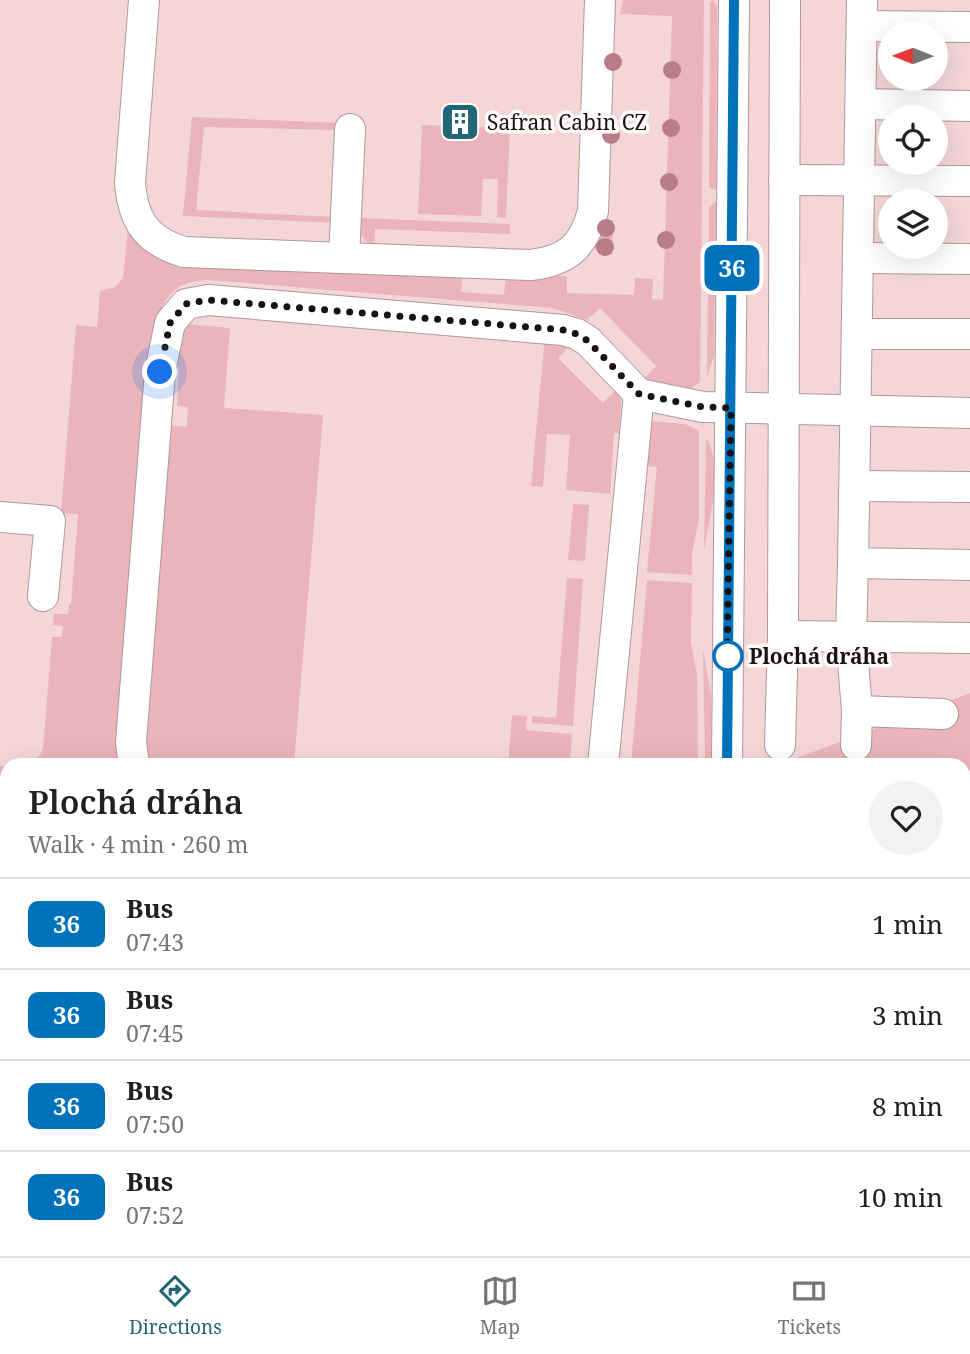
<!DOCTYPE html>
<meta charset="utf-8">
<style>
body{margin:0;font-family:"Noto Serif",serif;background:#f2f2f2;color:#202124;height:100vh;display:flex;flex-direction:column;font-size:26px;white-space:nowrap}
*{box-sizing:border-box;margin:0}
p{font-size:23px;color:#757577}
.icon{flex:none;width:38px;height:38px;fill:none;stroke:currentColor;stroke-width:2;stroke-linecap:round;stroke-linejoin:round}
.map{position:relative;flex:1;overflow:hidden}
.panel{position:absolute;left:0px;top:758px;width:971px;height:499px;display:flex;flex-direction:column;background:#fff;border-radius:21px 21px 0 0;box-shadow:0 7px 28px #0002}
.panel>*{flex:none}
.badge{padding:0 14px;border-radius:10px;font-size:24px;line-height:46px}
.needle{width:46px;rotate:271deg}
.tools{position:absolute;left:878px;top:21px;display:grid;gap:14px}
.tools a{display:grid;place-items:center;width:70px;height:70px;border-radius:50%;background:#fff;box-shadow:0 7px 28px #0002;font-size:35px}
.you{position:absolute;width:35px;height:35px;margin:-18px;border:5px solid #fff;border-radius:50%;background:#1a73e8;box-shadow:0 0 0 10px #1a73e833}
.map>.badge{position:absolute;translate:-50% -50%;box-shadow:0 0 0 4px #fff}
.round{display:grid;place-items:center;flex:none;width:74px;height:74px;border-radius:37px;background:#f2f2f2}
.summary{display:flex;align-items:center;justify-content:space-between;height:119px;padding:0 28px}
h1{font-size:33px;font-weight:600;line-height:52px}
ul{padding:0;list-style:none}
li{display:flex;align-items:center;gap:21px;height:91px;padding:0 28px;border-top:2px solid #e0e0e0}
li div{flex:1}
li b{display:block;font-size:26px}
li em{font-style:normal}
li .badge{min-width:77px;font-weight:700;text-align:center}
.tabs{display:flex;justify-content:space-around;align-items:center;height:98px;border-top:2px solid #e0e0e0;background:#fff;font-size:19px;color:#757577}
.tabs a{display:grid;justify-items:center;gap:4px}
.tabs .active{color:#216577}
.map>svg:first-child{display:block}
.built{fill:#f4d6d9;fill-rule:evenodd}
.green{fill:#eab4ba}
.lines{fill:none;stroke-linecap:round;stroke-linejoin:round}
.minor-casing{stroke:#ae999b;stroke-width:32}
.minor{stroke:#fff;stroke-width:30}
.tree{fill:#b87d89}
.line-casing{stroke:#fff;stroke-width:16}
.line{stroke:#0072bc;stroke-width:10}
.walk{stroke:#191213;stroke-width:7;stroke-dasharray:0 12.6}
.stop-dot{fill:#fff;stroke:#0072bc;stroke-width:3.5}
.labels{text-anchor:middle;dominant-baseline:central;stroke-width:7;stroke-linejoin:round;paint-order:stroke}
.poi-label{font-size:21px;fill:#191213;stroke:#fef9fa;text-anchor:start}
.stop-label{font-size:21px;font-weight:bold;fill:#191213;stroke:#fef9fa;text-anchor:start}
</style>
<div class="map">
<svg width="970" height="1256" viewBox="0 0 970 1256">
<rect width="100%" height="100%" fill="#fde7e9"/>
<path class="built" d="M0 0H970V693L778 765H7V1250H964L970 1256H0ZM891 33H936V79H891ZM891 117H936V163H891ZM891 201H936V247H891Z"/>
<g class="green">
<path d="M623 0H704L700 382 689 390 658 391 644 379 656 366 600 308 587 320 553 308 209 280C178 281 166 292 157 322L121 765H26L38 758 43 749 52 637H62L63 626 53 625 54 614H68L69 604H71L78 514 61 513 76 325 97 327 100 291 115 287 123 278 128 227 147 249 463 271 461 292 504 295 506 274 567 276V293L634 295 635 278 653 279 652 299 663 300 672 16 620 14Z"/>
<path d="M713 0 717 6 716 190 709 188V183L710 2Z"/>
<path d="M192 117 341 123 340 130 204 127 196 210 336 217V223L183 216Z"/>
<path d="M422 125 510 128 506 218 497 217 498 179H483L481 216 418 214Z"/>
<path d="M716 201 714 357 707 376 709 208Z"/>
<path d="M358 218 510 224V234L375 229 374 247C362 239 358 233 358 218Z"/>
<path d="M613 220 612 255C602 254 595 253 593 242L603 221Z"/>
<path d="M187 324 230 328 224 408 323 415 294 765H147L138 738 164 425 187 427 188 407 177 406 179 366 169 365Z"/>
<path d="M545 336 571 345 558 358 603 403 615 391 620 397 621 404 619 433H614L610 494 566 490 570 435 547 434 543 487 531 486Z"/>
<path d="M651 421 685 424 699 431V519L692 553V575L647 572 657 467 638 465Z"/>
<path d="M706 438C725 469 709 517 704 550Z"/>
<path d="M573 504 589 505 585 561 568 560Z"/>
<path d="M567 578 583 579 573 726 532 723V716L556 718Z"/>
<path d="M647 580 692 583 691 643 697 675 698 765H631Z"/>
<path d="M703 649 711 695 712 765H705Z"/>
<path d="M970 693V1256H795L791 1250H964V765H778Z"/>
<path d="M512 715 527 716 526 730 572 734 570 765H508Z"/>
<path d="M0 766H7V1157L0 1153Z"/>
<path d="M592 1250H640L632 1256H588L593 1252Z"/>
</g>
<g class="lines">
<g class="minor-casing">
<g id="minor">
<path d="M144 0 130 183C133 221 147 241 184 252L531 265C567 261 584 246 593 211L600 0"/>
<path d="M785 0 783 636 970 638"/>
<path d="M862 0 853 563 970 565"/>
<path d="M862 26 970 27"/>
<path d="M861 104 970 106"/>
<path d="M784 180 970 181"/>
<path d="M344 258 350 129"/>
<path d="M858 258 970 259"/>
<path d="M857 334H970"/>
<path d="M855 486 970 487"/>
<path d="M0 517 50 521 43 596"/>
<path d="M853 563 851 637 857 711 943 714"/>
<path d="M780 745 783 636"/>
<path d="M856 745 857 711"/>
<path d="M134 765 131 742 160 372 170 323 186 304 208 300 563 330 577 334 588 341 639 394 703 407 970 413"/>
<path d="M603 765 639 394"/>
<path d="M727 765 734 0"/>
<path d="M0 1175 7 1176"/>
<path d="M766 1250 772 1256"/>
<path d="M144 1256V1250"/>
<path d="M466 1256 475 1250"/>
<path d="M685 1256 693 1250"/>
</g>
</g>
<use href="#minor" class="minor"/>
</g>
<g class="tree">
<circle cx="613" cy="62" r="9"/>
<circle cx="672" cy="70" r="9"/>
<circle cx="671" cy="128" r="9"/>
<circle cx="611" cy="135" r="9"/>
<circle cx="669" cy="182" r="9"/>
<circle cx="606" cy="228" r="9"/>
<circle cx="666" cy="240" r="9"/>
<circle cx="605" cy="247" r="9"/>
</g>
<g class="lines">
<g class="line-casing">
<path id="line" d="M727 765 734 0"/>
</g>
<use href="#line" class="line"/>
<path class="walk" d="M160 372 170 323 186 304 208 300 564 330 577 334 588 341 639 394 703 407 731 408 727 659 728 656"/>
</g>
<defs>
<g id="building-square" transform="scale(2.0125)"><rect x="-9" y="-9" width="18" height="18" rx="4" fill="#216577" stroke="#fef9fa"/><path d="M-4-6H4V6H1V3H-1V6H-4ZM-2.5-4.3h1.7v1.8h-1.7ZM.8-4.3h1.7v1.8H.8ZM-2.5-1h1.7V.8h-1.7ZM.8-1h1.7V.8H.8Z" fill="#fff"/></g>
</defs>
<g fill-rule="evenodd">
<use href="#building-square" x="460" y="122"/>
</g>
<circle class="stop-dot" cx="728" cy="656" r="14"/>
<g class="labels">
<g class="poi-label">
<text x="487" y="122">Safran Cabin CZ</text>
</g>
<g class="stop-label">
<text x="749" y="656">Plochá dráha</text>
</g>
</g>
</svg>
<div class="tools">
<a><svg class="needle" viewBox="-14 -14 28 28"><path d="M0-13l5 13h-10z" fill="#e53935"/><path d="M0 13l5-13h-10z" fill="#757577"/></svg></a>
<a><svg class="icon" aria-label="locate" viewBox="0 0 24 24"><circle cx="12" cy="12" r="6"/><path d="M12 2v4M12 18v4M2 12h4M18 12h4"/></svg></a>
<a><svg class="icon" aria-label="layers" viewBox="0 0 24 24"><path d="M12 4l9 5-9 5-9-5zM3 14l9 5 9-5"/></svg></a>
</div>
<div class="you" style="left:160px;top:372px"></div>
<b class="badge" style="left:732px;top:268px;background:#0072bc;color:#fff">36</b>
<section class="panel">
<div class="summary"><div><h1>Plochá dráha</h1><p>Walk · 4 min · 260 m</p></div><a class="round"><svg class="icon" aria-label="heart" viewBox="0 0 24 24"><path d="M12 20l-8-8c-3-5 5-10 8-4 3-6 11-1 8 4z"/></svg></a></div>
<ul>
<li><span class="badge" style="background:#0072bc;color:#fff">36</span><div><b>Bus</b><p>07:43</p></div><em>1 min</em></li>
<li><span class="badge" style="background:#0072bc;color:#fff">36</span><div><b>Bus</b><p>07:45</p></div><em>3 min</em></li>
<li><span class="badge" style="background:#0072bc;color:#fff">36</span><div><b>Bus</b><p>07:50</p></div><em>8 min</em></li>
<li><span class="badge" style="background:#0072bc;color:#fff">36</span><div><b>Bus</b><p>07:52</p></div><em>10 min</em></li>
</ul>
</section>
</div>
<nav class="tabs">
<a class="active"><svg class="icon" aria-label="directions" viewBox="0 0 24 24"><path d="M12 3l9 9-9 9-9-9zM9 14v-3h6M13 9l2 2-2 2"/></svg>Directions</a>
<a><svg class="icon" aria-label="map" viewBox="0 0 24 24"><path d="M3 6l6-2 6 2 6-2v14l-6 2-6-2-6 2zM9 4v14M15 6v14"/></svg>Map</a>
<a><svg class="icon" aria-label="tickets" viewBox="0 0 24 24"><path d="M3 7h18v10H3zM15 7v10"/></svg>Tickets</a>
</nav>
